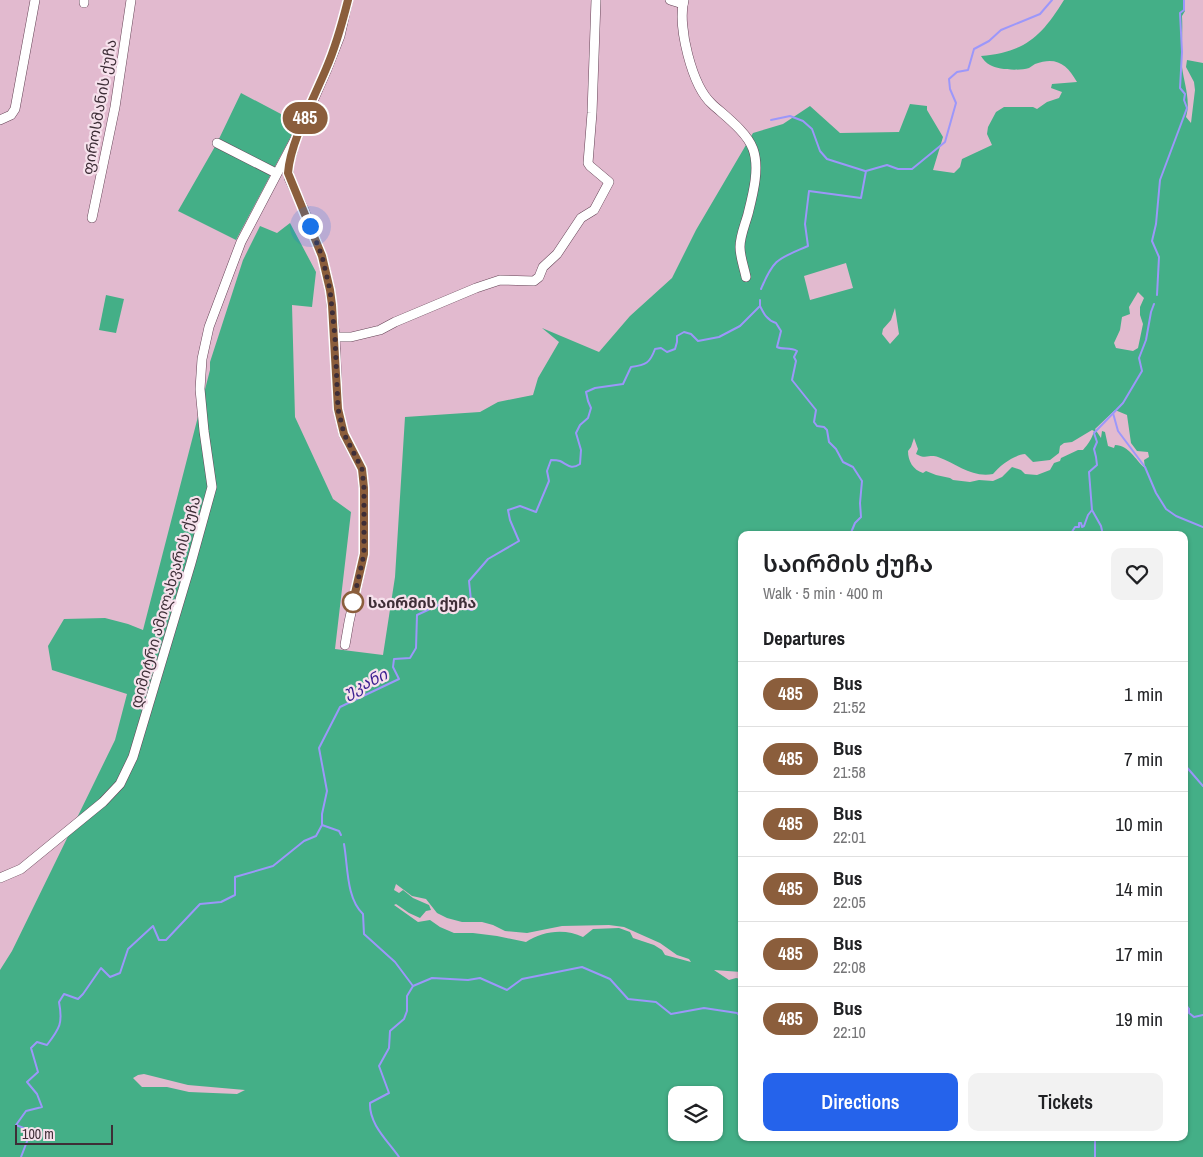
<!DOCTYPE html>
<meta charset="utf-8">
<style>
body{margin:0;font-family:"Archivo Narrow","Noto Sans Georgian",sans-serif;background:#f2f2f2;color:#202124;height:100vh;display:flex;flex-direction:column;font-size:19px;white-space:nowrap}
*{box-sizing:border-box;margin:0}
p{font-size:16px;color:#757577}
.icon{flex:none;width:28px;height:28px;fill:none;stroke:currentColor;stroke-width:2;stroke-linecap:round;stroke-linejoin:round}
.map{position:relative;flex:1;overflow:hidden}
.side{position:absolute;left:738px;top:531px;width:450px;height:610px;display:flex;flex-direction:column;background:#fff;border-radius:10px;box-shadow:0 1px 4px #0004}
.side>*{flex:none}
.badge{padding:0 10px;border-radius:16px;font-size:18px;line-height:32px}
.buttons{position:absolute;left:668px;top:1086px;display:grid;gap:10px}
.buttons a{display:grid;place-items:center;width:55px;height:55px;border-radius:10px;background:#fff;box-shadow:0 1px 4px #0004;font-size:25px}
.scale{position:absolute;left:15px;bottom:12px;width:98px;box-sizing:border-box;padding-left:5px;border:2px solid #3e2e37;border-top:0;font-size:14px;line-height:18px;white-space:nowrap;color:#3e2e37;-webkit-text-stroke:4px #f6e1ec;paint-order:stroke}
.you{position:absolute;width:25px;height:25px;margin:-12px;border:4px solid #fff;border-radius:50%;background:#1a73e8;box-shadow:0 0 0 8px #1a73e833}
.map>.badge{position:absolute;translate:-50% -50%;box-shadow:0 0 0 2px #fff}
h2{padding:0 25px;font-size:19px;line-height:45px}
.round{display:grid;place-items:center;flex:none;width:52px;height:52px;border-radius:10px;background:#f2f2f2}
.overview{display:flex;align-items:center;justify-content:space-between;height:85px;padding:0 25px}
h1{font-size:24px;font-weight:600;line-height:38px}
.cta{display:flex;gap:10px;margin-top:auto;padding:10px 25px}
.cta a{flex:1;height:58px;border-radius:10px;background:#2563eb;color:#fff;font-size:20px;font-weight:600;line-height:58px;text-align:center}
.cta a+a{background:#f2f2f2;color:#202124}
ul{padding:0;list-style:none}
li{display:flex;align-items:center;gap:15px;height:65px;padding:0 25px;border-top:1px solid #e0e0e0}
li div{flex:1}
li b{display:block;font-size:19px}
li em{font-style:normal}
li .badge{min-width:55px;font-weight:700;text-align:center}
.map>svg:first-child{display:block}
.green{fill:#44af87;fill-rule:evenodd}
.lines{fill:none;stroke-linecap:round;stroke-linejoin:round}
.stream{stroke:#9c97fa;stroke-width:2}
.minor-casing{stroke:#654356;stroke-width:10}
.minor{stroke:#fff;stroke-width:9}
.line-casing{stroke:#fff;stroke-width:11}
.line{stroke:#8b5e3c;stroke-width:8}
.walk{stroke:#3e2e37;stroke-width:5;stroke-dasharray:0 9}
.stop-dot{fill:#fff;stroke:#8b5e3c;stroke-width:2.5}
.labels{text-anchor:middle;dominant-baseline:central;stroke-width:4.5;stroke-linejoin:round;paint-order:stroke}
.street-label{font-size:15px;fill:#3e2e37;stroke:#f6e1ec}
.stop-label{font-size:15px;font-weight:bold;fill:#3e2e37;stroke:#f6e1ec;text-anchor:start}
.water-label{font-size:16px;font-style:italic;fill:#391d8f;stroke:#f6e1ec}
</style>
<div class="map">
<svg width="1203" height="1157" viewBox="0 0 1203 1157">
<rect width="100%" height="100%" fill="#e2bacf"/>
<g class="green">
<path d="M1064 0H1185V11L1182 16C1183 32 1181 50 1182 67 1184 83 1191 101 1186 117L1191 123 1195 90 1194 82 1186 67 1187 60 1203 63V1157H0V970L12 951 115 740 127 694 52 670 48 646 64 619 105 618 128 624 143 630 210 370V362L243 260 260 226 277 233 290 223 316 272 312 307 292 305 295 417 333 499 351 512 335 649 383 655 395 577 405 417 480 412 498 402 533 395 538 378 559 342 542 328 599 352 630 316 672 278 696 230 753 133 783 124 810 106 840 133 899 132 910 104 927 106V110L943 137 933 170 954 173 960 167 962 159 992 145 987 134 988 127 996 112 1004 107H1033L1037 109 1047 102 1059 98 1062 92 1051 88 1052 84 1077 82C1067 64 1056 56 1035 64 1033 65 1031 67 1029 68 1019 71 998 70 990 65 986 63 983 59 981 56 1025 52 1041 37 1064 0ZM846 263 853 288 810 300 804 276ZM1138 292 1144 298 1140 307V315L1143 324 1138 348 1133 351 1116 348 1114 343 1120 330 1122 317 1130 314 1129 307ZM895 308 899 334 890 344 882 334 883 329 891 320ZM1115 410 1127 415 1131 443 1137 451 1148 452 1149 457 1144 460 1145 468C1135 460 1129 445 1115 445L1114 448 1108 446 1105 432 1102 431 1101 438 1095 429ZM1092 430 1094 431C1092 439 1088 444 1083 450H1078L1061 458 1060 461 1054 463 1050 470 1037 475 1025 474 1021 470 1012 467 1002 477 993 481 979 480 970 482 953 480 950 478 936 475 926 471 923 473C913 470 908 461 908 451L911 447 914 438 918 449 916 454C926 460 929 454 938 457 957 464 972 478 993 474 1000 465 1014 455 1025 454L1033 462 1050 460 1059 453 1060 446 1064 443 1072 442ZM741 535H1184V1138H741V979L736 978 729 980 714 970 741 972ZM396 884 412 896 426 899 437 913 447 918 462 922H482L493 925 505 931 527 933 562 926 609 925 624 927 660 943 677 955 689 959 691 962 665 955 662 950 654 945 633 938 630 932 619 928 593 929 583 937C565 928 542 931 526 942L497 936 473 933H454L440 927 430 920 418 922 394 905 396 904 409 913 420 918 426 911 431 910 429 905 413 898 403 890 399 893 394 890ZM144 1074 188 1085 245 1090 237 1094 189 1092 167 1087H142L133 1078 138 1075ZM676 1095H714V1132H676Z"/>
<path d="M241 93 298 123 236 240 178 211 217 143Z"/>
<path d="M106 295 124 299 116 333 99 330Z"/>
</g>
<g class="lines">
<g class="stream">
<path d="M771 120 790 116 803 121 812 129 820 151 827 159 865 171"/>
<path d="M761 289C774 258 778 259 808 246L805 224 809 191 861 198 866 171 887 165 898 169H912L945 142 956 103 950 89 949 79 957 72 968 70 974 49 989 41 1001 30 1040 14 1052 0"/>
<path d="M1157 295 1159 257 1152 241 1156 224 1160 180 1187 108 1184 100 1185 94 1180 88 1182 52 1180 13 1184 10V0"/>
<path d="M760 306C764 314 767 320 776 323L781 331 777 347C783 350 790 347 797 351L794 357 796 361 792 380 816 410 814 422 817 426 824 427 827 430 829 442 836 449 843 462 853 467 862 481 860 503 861 517 855 523 850 535"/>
<path d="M1113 413 1118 431 1145 467 1156 493 1166 509 1176 516 1203 527"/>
<path d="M1092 510 1101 526 1103 535"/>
<path d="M1063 535H1065"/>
<path d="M1070 535 1075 527H1079V523H1081L1082 527 1084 526 1088 515 1092 510 1089 472 1097 465 1096 457 1094 449 1097 442 1094 433 1123 403 1142 371 1139 358 1146 340 1151 312 1154 304"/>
<path d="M1184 764 1203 786"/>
<path d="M322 825 339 831 341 835"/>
<path d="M344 844C348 866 346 898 363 914L364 934 395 962 413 986"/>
<path d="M1184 1002 1189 1009"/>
<path d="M1189 1009V1013L1194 1017 1203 1015"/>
<path d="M1095 1138V1157"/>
<path d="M21 1157 31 1131 16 1125 26 1111 42 1107 37 1094 27 1082 38 1072 31 1048 37 1042 47 1045C60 1028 63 1023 59 1002L64 994 78 999 83 994 101 968 110 977 120 973 128 949 153 926 159 940H166L200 904 221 902 235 895V877L273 866 304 841 316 836 322 825V814L327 791 319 748 340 707 399 679 393 667 394 659 410 658 416 648 417 615 443 603 472 610 469 581 488 559 519 541 510 520 508 510 520 506 536 512 549 481 547 471 551 460C554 460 557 460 560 461 568 465 571 470 580 464L581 450 576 433 580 425 588 418 591 408 588 401 586 392 595 388 623 384 631 367C646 365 650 363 655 349L661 348 667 352 675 349 677 342V336L684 332 691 334 698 341 719 337 740 326 760 306V300"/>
<path d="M399 1157C387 1140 369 1124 370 1103L389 1093 379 1066 389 1048 390 1031 404 1019 407 1011V996L413 986 432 978 468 980 480 978 507 990 522 979 582 967 610 979 628 999 656 1002 671 1014 704 1008 737 1013 741 1017"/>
</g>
<g class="minor-casing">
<g id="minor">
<path d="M670 0 683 4"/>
<path d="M684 0C677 26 692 86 712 104 725 116 747 132 753 149 760 168 753 194 748 214 745 225 740 236 740 247 740 257 744 267 746 277"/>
<path d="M84 3V0"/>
<path d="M0 120 11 115 15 109 35 0"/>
<path d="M217 143 276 173"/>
<path d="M293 150 288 165 289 178 304 210 322 256 330 290 335 337 338 409 344 435 362 469 364 488V554L349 622 345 645"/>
<path d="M92 218 115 107 131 0"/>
<path d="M335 337H351L380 330 395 322 476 288 500 280 534 281 539 277 543 267 557 254 581 218 594 210 609 182 590 166 588 163 592 113 596 0"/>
<path d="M0 878 21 869 103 802 120 784 133 757 191 563 212 487 204 431 200 389 202 359 209 327 241 242 302 126 327 69 340 36 348 0"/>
</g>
</g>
<use href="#minor" class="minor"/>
</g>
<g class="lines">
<g class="line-casing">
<path id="line" d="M348 0C342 24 336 46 326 69 314 98 290 143 288 173L322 256 330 290 332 305 338 409 344 434 362 469 364 488V554L353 602"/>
</g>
<use href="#line" class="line"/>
<path class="walk" d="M310 226 322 256 330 290 335 337 338 409 344 434 362 469 364 488V554L353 602"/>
</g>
<circle class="stop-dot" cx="353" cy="602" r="10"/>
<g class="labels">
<g class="street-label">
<text transform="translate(99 107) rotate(-80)">ფიროსმანის ქუჩა</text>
<text transform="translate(165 602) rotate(-74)">დიმიტრი ამილახვარის ქუჩა</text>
</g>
<g class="stop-label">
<text x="368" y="602">საირმის ქუჩა</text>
</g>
<g class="water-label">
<text transform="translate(365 683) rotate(-26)">უკანი</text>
</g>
</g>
</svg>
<div class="buttons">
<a><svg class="icon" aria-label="layers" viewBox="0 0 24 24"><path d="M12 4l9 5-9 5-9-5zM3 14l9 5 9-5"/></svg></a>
</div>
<div class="scale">100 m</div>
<div class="you" style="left:310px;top:226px"></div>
<b class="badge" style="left:305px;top:118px;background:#8b5e3c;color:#fff">485</b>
<section class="side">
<div class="overview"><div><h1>საირმის ქუჩა</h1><p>Walk · 5 min · 400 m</p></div><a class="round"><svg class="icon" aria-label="heart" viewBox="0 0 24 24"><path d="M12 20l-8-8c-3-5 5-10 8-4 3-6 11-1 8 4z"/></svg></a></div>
<h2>Departures</h2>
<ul>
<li><span class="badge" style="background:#8b5e3c;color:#fff">485</span><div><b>Bus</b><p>21:52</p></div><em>1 min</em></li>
<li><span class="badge" style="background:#8b5e3c;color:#fff">485</span><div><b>Bus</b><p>21:58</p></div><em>7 min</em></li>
<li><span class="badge" style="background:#8b5e3c;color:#fff">485</span><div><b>Bus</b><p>22:01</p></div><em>10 min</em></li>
<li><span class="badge" style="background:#8b5e3c;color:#fff">485</span><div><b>Bus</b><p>22:05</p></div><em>14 min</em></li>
<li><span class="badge" style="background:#8b5e3c;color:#fff">485</span><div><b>Bus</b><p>22:08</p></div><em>17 min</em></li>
<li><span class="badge" style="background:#8b5e3c;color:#fff">485</span><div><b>Bus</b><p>22:10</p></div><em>19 min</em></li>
</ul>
<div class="cta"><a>Directions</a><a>Tickets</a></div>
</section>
</div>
